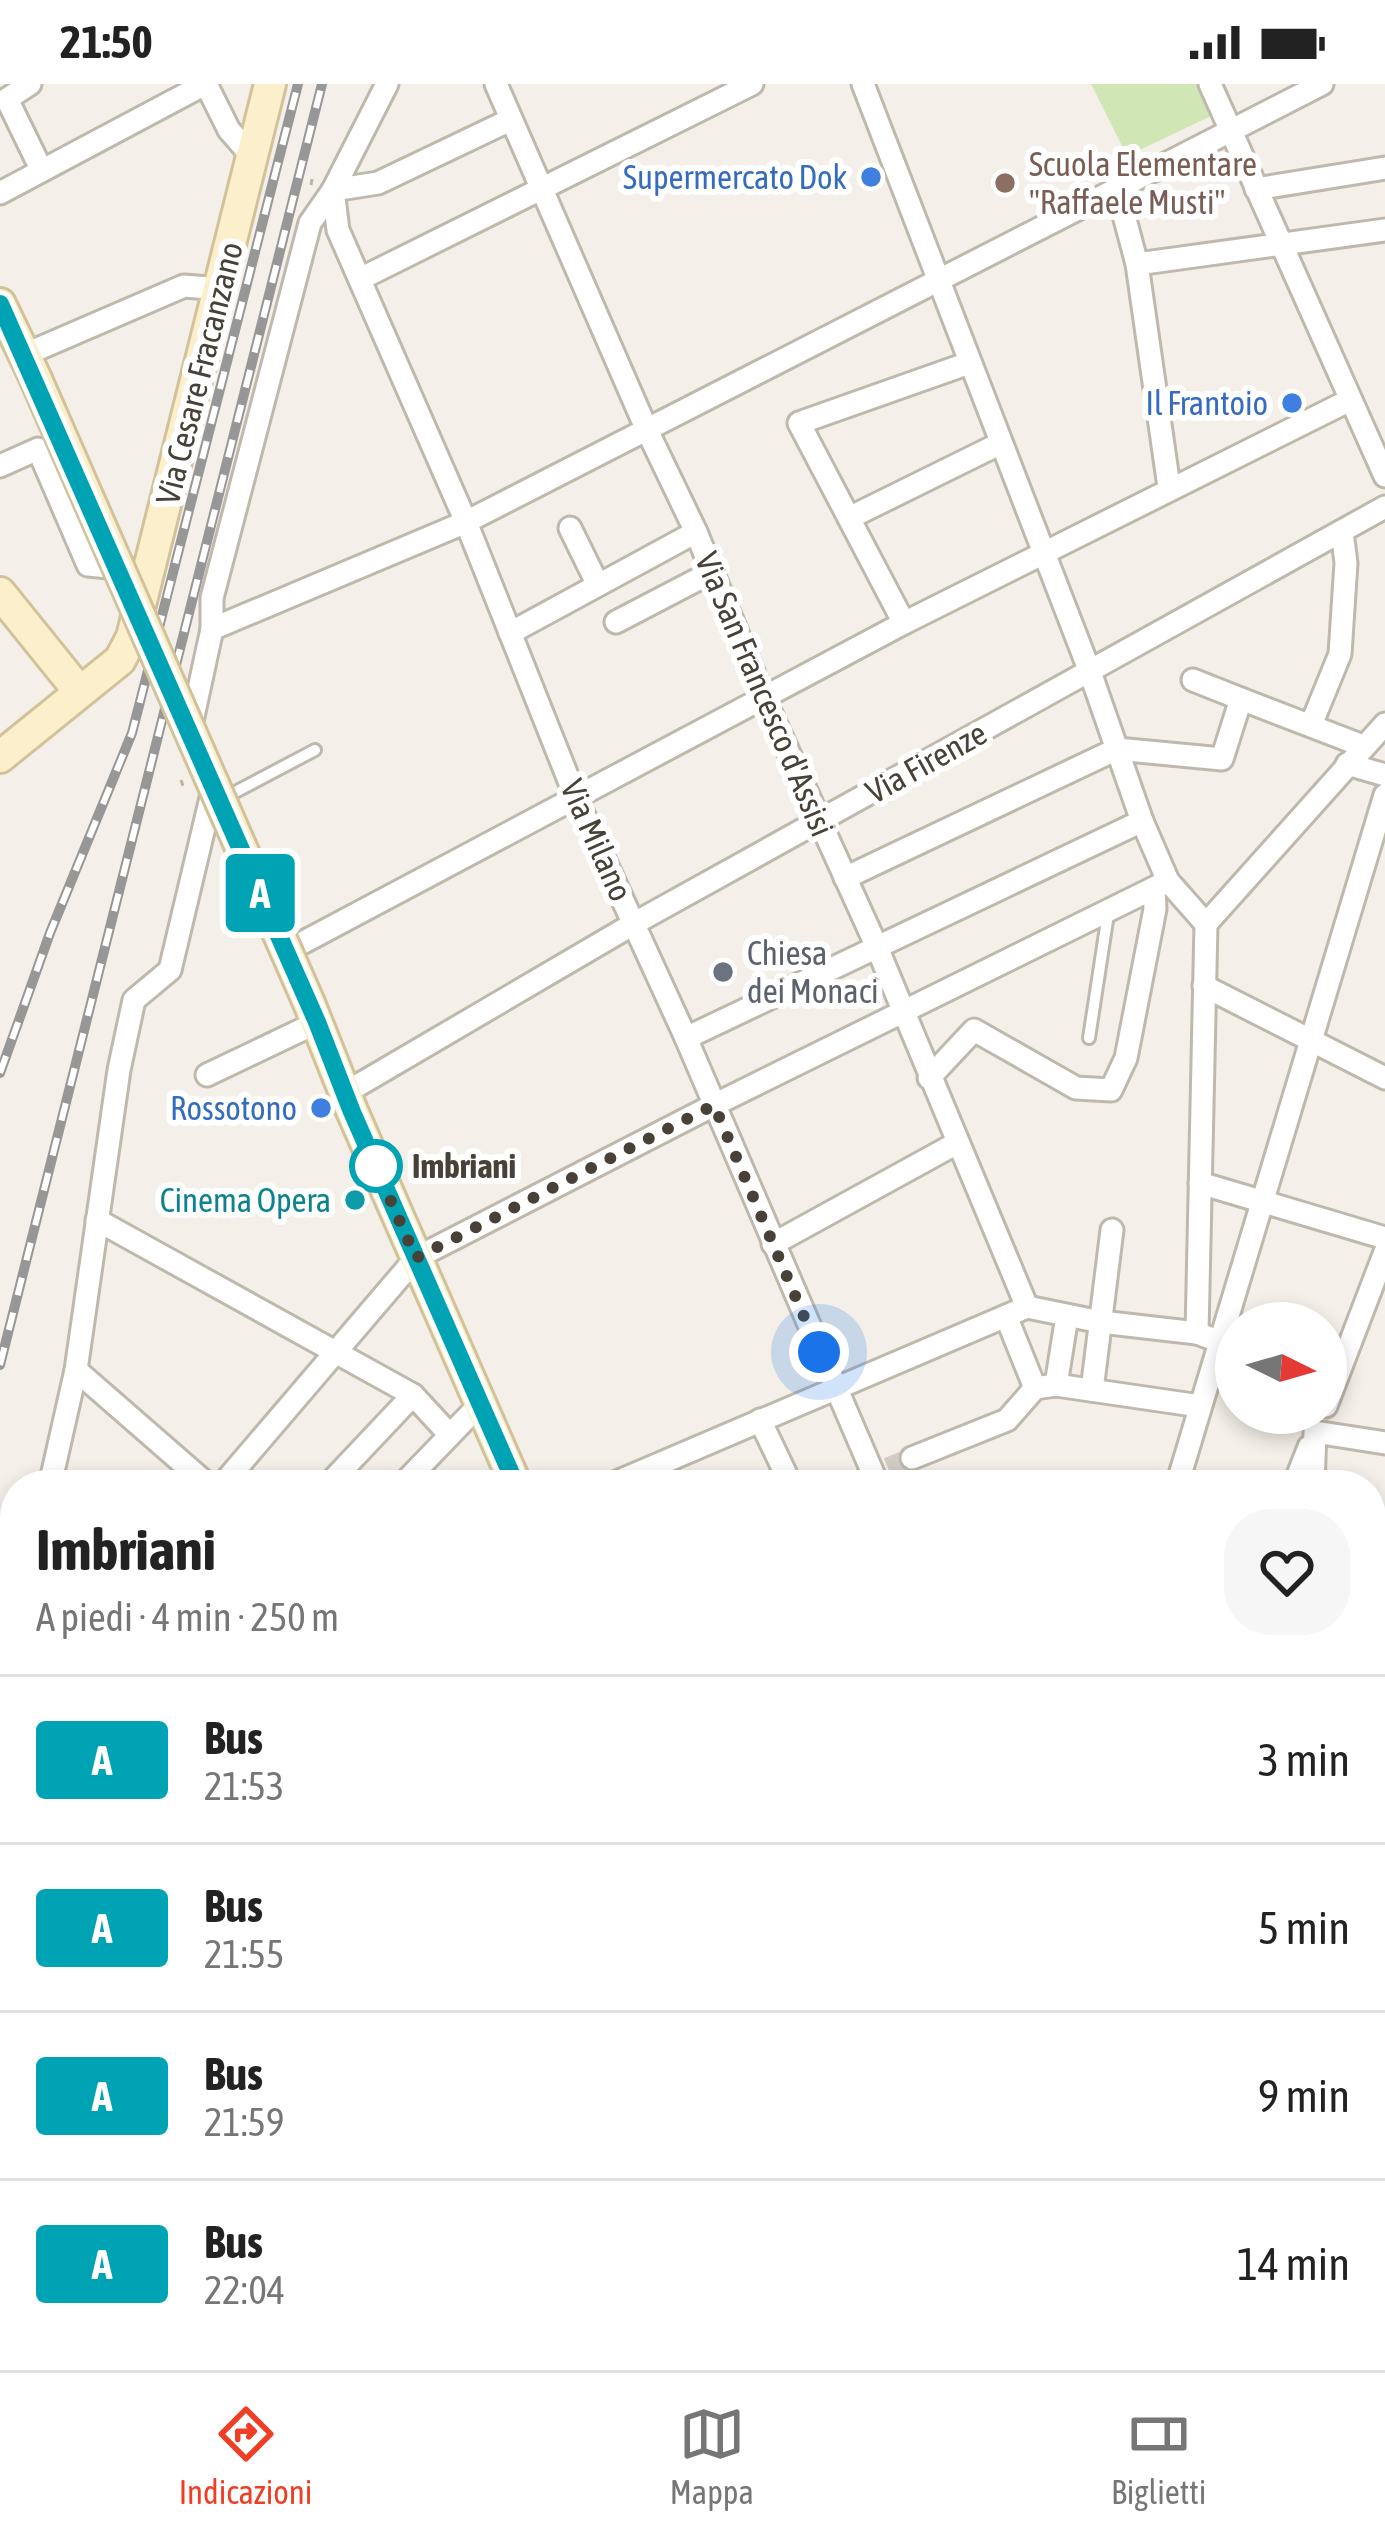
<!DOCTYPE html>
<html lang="it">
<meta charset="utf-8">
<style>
body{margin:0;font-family:"Asap Condensed",sans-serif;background:#f6f6f6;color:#222;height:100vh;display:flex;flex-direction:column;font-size:45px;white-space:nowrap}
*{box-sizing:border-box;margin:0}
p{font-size:39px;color:#767676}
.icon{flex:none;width:66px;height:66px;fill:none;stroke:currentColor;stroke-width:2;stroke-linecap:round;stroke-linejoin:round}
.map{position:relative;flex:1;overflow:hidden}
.panel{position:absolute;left:0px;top:1386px;width:1386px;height:900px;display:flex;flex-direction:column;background:#fff;border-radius:48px 48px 0 0;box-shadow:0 6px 18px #0003}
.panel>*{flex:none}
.badge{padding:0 24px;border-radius:9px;font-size:42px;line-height:78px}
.needle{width:78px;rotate:95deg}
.buttons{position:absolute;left:1215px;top:1218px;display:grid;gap:24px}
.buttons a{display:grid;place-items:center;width:132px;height:132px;border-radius:50%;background:#fff;box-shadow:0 6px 18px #0003;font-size:60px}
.you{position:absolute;width:60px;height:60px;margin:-30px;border:9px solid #fff;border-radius:50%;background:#1a73e8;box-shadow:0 0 0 18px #1a73e833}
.map>.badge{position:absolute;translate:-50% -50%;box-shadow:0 0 0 6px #fff}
.round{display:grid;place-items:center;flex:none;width:126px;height:126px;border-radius:48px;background:#f6f6f6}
.summary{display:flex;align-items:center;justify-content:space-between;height:204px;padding:0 36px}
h1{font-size:57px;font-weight:700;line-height:90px}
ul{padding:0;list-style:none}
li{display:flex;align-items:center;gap:36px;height:168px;padding:0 36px;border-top:3px solid #e0e0e0}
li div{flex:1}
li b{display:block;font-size:45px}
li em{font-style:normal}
li .badge{min-width:132px;font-weight:700;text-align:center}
.status{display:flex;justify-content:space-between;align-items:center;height:84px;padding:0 60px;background:#fff;direction:ltr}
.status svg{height:33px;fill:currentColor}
.tab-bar{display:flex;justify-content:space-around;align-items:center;height:168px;border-top:3px solid #e0e0e0;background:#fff;font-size:33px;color:#767676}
.tab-bar a{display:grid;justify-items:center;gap:6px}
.tab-bar .active{color:#f03e24}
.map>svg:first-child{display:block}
.green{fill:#d0e6b4}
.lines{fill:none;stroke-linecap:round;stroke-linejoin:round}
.street-tunnel{stroke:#d1cdc6;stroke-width:21;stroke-dasharray:21 10;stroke-linecap:butt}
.lane-casing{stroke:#bfb8ac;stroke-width:16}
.street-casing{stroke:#bfb8ac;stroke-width:27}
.secondary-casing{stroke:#d1c29a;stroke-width:36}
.path{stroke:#c0b39e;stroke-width:3;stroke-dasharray:6 6;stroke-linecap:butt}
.lane{stroke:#fff;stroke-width:10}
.street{stroke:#fff;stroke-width:21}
.secondary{stroke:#fcefcb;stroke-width:30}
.rail-casing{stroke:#979797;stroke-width:10}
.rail{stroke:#fff;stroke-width:6;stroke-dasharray:18;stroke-linecap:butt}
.secondary-bridge-casing{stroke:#d1c29a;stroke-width:36;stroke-linecap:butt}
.secondary-bridge{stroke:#fcefcb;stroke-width:30}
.line-casing{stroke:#fff;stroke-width:27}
.line{stroke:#00a3b4;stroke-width:18}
.walk{stroke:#474138;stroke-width:12;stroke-dasharray:0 21.6}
.shop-dot{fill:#3f7fe0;stroke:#fff;stroke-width:4.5}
.education-dot{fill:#8d6e63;stroke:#fff;stroke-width:4.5}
.worship-dot{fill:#6b7280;stroke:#fff;stroke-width:4.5}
.stop-dot{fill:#fff;stroke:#00a3b4;stroke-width:6}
.culture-dot{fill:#0f9aa8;stroke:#fff;stroke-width:4.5}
.labels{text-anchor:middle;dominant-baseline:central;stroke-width:12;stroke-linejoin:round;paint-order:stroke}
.education-label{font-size:33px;fill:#785e54;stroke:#fff;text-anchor:start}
.shop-label{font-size:33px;fill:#366cbe;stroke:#fff;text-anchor:end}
.street-label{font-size:33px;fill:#474138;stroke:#fff}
.worship-label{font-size:33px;fill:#5b616d;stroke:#fff;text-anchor:start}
.stop-label{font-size:33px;font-weight:bold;fill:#474138;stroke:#fff;text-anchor:start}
.culture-label{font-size:33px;fill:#0d838f;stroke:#fff;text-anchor:end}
</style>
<div class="status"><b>21:50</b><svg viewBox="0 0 49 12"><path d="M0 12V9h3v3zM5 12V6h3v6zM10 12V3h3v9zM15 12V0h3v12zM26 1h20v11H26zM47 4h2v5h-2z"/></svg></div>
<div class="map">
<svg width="1385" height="2286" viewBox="0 0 1385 2286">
<rect width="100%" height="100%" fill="#f4f0e9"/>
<path class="green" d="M1091 0H1198L1213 31 1127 72Z"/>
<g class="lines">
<path class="street-tunnel" d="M888 1384 912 1374"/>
<g class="lane-casing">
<g id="lane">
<path d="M222 715 315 666"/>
<path d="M1089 954 1108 830"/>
<path d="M0 1660 15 1654"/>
</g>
</g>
<g class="street-casing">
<g id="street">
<path d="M30 0 7 15 41 85"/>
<path d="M206 0 229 46 250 70"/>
<path d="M496 0 646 344 696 448 763 612 876 861 1027 1223"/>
<path d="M863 0 1090 588 1142 737 1168 797 1206 840"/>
<path d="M1210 0 1385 392"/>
<path d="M1117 105 1137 180 1169 403"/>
<path d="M1256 105 1385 84"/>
<path d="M333 106 338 146 466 438 576 714 686 954 878 1401"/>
<path d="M333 106 378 99 510 36"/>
<path d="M0 109 205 0"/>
<path d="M1137 180 1385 146"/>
<path d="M360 195 752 0"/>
<path d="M24 271 184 202 221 205"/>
<path d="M0 382 38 365 88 481 129 485"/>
<path d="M849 434 999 360"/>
<path d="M570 444 598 501"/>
<path d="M616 538 712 488"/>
<path d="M904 539 799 339 969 279"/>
<path d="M212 545 466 438 1322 0"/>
<path d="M510 549 696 448"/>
<path d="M1193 596 1241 615"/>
<path d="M1311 641 1340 570 1346 479 1342 448"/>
<path d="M191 642 212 545V514L310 139 333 106 387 0"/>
<path d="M1347 680 1385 691"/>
<path d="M845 794 1117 665 1222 675 1241 615 1363 662"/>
<path d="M302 859 904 539 1350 316"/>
<path d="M1204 902 1385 994"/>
<path d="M686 954 1142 737"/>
<path d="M207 991 318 938"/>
<path d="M929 994 974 946 1076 1004 1111 1006 1126 974 1155 825 1154 804"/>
<path d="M345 1009 635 839 1385 423"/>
<path d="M1200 1099 1385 1154"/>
<path d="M97 1136 413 1311 449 1350"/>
<path d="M773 1160 957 1059"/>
<path d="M1027 1223 1101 1238 1197 1249"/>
<path d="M1006 1232 1035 1304"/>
<path d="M1236 1264 1197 1249 1206 840 1385 640"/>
<path d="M76 1286 208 1401"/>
<path d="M1056 1301 1067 1232"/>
<path d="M1092 1306 1112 1146"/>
<path d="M1326 1322 1385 1168"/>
<path d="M760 1336 791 1401"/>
<path d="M912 1374 1007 1336 1035 1304 1056 1301 1200 1322"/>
<path d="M50 1401 76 1286 119 986 134 916 170 886 215 697"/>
<path d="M222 1401 416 1174 714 1021 1168 797"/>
<path d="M328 1401 413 1311"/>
<path d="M402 1401 481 1319"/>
<path d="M610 1401 1027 1223"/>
<path d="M1177 1401 1385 711"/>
<path d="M1294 1401 1309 1363"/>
<path d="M1313 1401 1315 1348 1385 1359"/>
<path d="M1371 1559 1385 1453"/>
<path d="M1371 1658 1385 1660"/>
<path d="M1371 1792 1385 1794"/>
<path d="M1371 1866 1385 1872"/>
<path d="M0 1915 15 1946"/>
<path d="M1371 2215 1385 2223"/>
<path d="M174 2271 181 2286"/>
<path d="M609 2271 624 2286"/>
<path d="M1072 2271 1090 2286"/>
<path d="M375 2286 379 2271"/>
<path d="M763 2286 782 2271"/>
<path d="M789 2286 803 2271"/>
<path d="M876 2286 909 2276"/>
<path d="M968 2286 974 2271"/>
<path d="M1051 2286 1063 2271"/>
</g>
</g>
<g class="secondary-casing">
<g id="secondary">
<path d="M0 220 35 293"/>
<path d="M0 509 79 607"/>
<path d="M0 673 120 576 132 553 270 0"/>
<path d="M309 919 352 1027 516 1401"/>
<path d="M1371 2102 1385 2077"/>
<path d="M907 2271 915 2286"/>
<path d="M1266 2286 1274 2271"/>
</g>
</g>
<g class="path">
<path d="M311 101 313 90"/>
<path d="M181 696 183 702"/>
<path d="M273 2286 303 2271"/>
</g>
<use href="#lane" class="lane"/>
<use href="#street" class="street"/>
<use href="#secondary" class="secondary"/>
<g class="rail-casing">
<g id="rail">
<path d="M0 989 50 849 132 649 298 0"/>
<path d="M0 1281 322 0"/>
</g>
</g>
<use href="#rail" class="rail"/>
<g class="secondary-bridge-casing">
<path id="secondary-bridge" d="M35 293 309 919"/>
</g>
<use href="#secondary-bridge" class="secondary-bridge"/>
</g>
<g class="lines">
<g class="line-casing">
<path id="line" d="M0 220 317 938 352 1028 516 1401"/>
</g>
<use href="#line" class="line"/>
<path class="walk" d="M376 1082 370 1070 416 1174 714 1021 819 1268"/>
</g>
<g class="shop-dot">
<circle cx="871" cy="93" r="12"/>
<circle cx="1292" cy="319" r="12"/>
<circle cx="321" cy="1024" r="12"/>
</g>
<circle class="education-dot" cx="1005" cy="99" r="12"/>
<circle class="worship-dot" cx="723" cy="888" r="12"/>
<circle class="stop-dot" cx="376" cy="1082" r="24"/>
<circle class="culture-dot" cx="355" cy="1116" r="12"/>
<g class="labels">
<g class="education-label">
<text x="1029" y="80">Scuola Elementare<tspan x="1029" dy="38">"Raffaele Musti"</tspan></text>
</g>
<g class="shop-label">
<text x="847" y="93">Supermercato Dok</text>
<text x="1268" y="319">Il Frantoio</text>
<text x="297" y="1024">Rossotono</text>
</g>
<g class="street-label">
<text transform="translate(199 289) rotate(-76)">Via Cesare Fracanzano</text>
<text transform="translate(765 610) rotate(67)">Via San Francesco d'Assisi</text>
<text transform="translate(926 678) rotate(-29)">Via Firenze</text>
<text transform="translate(597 756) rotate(66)">Via Milano</text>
</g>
<g class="worship-label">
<text x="747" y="869">Chiesa<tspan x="747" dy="38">dei Monaci</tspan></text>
</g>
<g class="stop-label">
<text x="412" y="1082">Imbriani</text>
</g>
<g class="culture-label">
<text x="331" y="1116">Cinema Opera</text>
</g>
</g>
</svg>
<div class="buttons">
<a><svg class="needle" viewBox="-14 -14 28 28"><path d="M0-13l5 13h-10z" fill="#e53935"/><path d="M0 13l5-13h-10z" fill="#767676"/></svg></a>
</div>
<div class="you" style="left:819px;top:1268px"></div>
<b class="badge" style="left:260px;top:809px;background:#00a3b4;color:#fff">A</b>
<section class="panel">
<div class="summary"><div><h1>Imbriani</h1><p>A piedi · 4 min · 250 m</p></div><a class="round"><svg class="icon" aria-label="heart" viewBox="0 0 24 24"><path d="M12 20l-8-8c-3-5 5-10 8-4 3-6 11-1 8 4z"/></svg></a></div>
<ul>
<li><span class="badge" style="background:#00a3b4;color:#fff">A</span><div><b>Bus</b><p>21:53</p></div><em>3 min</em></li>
<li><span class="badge" style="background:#00a3b4;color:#fff">A</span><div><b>Bus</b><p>21:55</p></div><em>5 min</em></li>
<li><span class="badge" style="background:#00a3b4;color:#fff">A</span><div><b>Bus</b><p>21:59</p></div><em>9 min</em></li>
<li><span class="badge" style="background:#00a3b4;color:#fff">A</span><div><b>Bus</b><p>22:04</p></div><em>14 min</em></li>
</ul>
</section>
</div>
<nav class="tab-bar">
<a class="active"><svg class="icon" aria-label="directions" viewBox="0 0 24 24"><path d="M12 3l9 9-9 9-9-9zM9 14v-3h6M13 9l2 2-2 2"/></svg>Indicazioni</a>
<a><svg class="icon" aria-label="map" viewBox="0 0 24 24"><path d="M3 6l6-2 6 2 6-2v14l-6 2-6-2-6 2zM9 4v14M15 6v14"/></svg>Mappa</a>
<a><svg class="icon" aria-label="tickets" viewBox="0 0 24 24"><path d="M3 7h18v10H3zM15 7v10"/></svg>Biglietti</a>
</nav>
